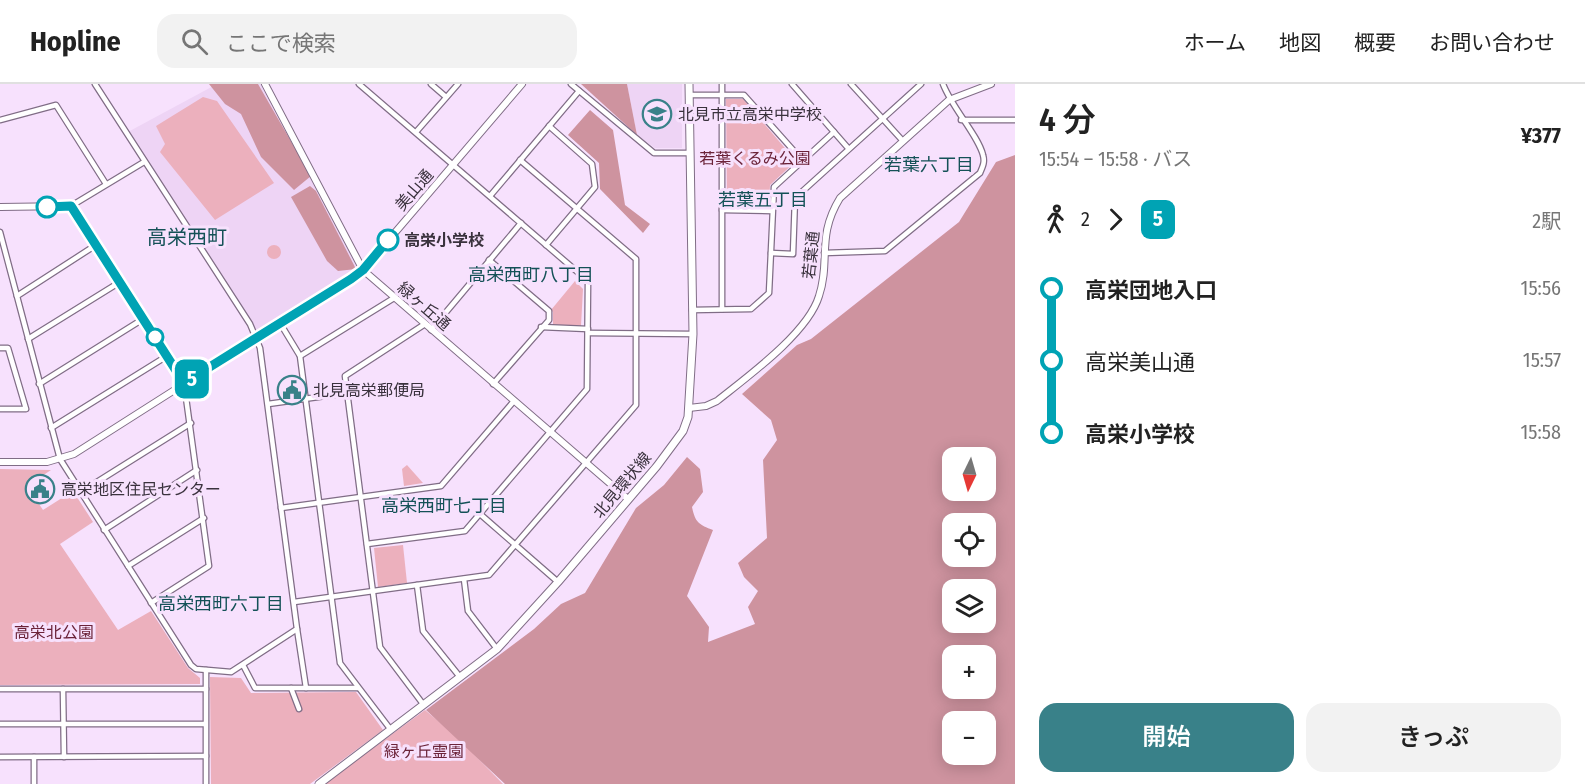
<!DOCTYPE html>
<html lang="ja">
<meta charset="utf-8">
<style>
body{margin:0;font-family:"Fira Sans Condensed","Noto Sans JP",sans-serif;background:#f2f2f2;color:#222;height:100vh;display:flex;flex-direction:column;font-size:22px;white-space:nowrap}
*{box-sizing:border-box;margin:0}
p{font-size:20px;color:#767676}
.icon{flex:none;width:33px;height:33px;fill:none;stroke:currentColor;stroke-width:2;stroke-linecap:round;stroke-linejoin:round}
.map{position:relative;flex:1;overflow:hidden}
.panel{display:flex;flex-direction:column;background:#fff;width:570px}
.panel>*{flex:none}
.badge{padding:0 12px;border-radius:9px;font-size:21px;line-height:39px}
.needle{width:39px;rotate:185deg}
.controls{position:absolute;left:942px;top:363px;display:grid;gap:12px}
.controls a{display:grid;place-items:center;width:54px;height:54px;border-radius:12px;background:#fff;box-shadow:0 3px 15px #0003;font-size:30px}
.map>.badge{position:absolute;translate:-50% -50%;box-shadow:0 0 0 3px #fff}
.legs{display:flex;align-items:center;gap:9px;height:66px;padding:0 24px;font-size:20px}
.legs p{margin-inline-start:auto}
.summary{display:flex;align-items:center;justify-content:space-between;height:102px;padding:0 24px}
h1{font-size:33px;font-weight:600;line-height:45px}
.button{display:flex;gap:12px;margin-top:auto;padding:12px 24px}
.button a{flex:1;height:69px;border-radius:18px;background:#398189;color:#fff;font-size:24px;font-weight:600;line-height:69px;text-align:center}
.button a+a{background:#f2f2f2;color:#222}
ul{padding:0 24px;list-style:none}
li{display:flex;align-items:center;gap:21px;height:72px;font-size:22px}
li i{display:grid;place-items:center;width:9px;height:100%;margin:0 8px;background:currentColor}
li i::after{content:'';width:15px;height:15px;margin:-8px;border:4px solid;border-radius:50%;background:#fff}
li p{margin-inline-start:auto}
li:first-child i{background:linear-gradient(#0000 50%,currentColor 0)}
li:last-child i{background:linear-gradient(currentColor 50%,#0000 0)}
header{display:flex;align-items:center;gap:36px;box-sizing:border-box;height:84px;padding:0 30px;background:#fff;border-bottom:2px solid #e0e0e0}
header strong{font-size:28px}
nav{display:flex;gap:33px;margin-inline-start:auto;font-size:21px}
.search{width:420px;height:54px;background:#f2f2f2;display:flex;align-items:center;gap:15px;box-sizing:border-box;padding:0 21px;border-radius:18px;color:#767676;font-size:22px}
main{display:flex;flex:1;min-height:0}
.map>svg:first-child{display:block}
.built{fill:#eed4f5}
.green{fill:#ecb0bd}
.forest{fill:#ce939f;fill-rule:evenodd}
.lines{fill:none;stroke-linecap:round;stroke-linejoin:round}
.minor-casing{stroke:#806d86;stroke-width:7}
.tertiary-casing{stroke:#806d86;stroke-width:8}
.secondary-casing{stroke:#806d86;stroke-width:9}
.minor{stroke:#fff;stroke-width:4.5}
.tertiary{stroke:#fff;stroke-width:6}
.secondary{stroke:#fff;stroke-width:7}
.line-1-casing{stroke:#fff;stroke-width:14}
.line-1{stroke:#00a3b4;stroke-width:9}
.stop-1-dot{fill:#fff;stroke:#00a3b4;stroke-width:3}
.labels{text-anchor:middle;dominant-baseline:central;stroke-width:6;stroke-linejoin:round;paint-order:stroke}
.poi-label{font-size:16px;fill:#3a323d;stroke:#f7e1fd;text-anchor:start}
.park-label{font-size:16px;fill:#6b2339;stroke:#f7e1fd}
.street-label{font-size:16px;fill:#3a323d;stroke:#f7e1fd}
.stop-label{font-size:16px;font-weight:bold;fill:#3a323d;stroke:#f7e1fd;text-anchor:start}
.neighbourhood-label{font-size:18px;fill:#145157;stroke:#f7e1fd}
.quarter-label{font-size:20px;fill:#145157;stroke:#f7e1fd}
</style>
<header>
<strong>Hopline</strong>
<div class="search"><svg class="icon" aria-label="search" viewBox="0 0 24 24"><circle cx="10" cy="10" r="6"/><path d="M15 15l6 6"/></svg>ここで検索</div>
<nav><a>ホーム</a><a>地図</a><a>概要</a><a>お問い合わせ</a></nav>
</header>
<main>
<div class="map">
<svg width="1015" height="700" viewBox="0 0 1015 700">
<rect width="100%" height="100%" fill="#f7e1fd"/>
<g class="built">
<path d="M217 0H265L363 186 257 255 126 49Z"/>
<path d="M627 0H682V64H655L637 51Z"/>
</g>
<g class="green">
<path d="M203 13 217 17 274 99 215 136 160 68 165 60 156 42Z"/>
<path d="M726 15H743L796 77 770 101 769 122 727 121Z"/>
<circle cx="274" cy="168" r="7"/>
<path d="M575 197 583 205 581 242 553 241V228L551 226Z"/>
<path d="M407 381 423 399 404 402 402 385Z"/>
<path d="M0 385 51 386 27 402 43 426 73 407 93 438 60 460 118 546 151 527 188 584 200 594V600L0 601Z"/>
<path d="M403 461 407 499 378 503 374 464Z"/>
<path d="M210 593 241 594 251 609 356 608 383 646 310 700H211Z"/>
<path d="M425 626 457 653 503 700H324Z"/>
</g>
<g class="forest">
<path d="M209 0H258L311 92 294 106 261 73 241 30 225 20Z"/>
<path d="M581 0H627L637 51Z"/>
<path d="M590 26 613 46 625 121 650 140 643 149 600 105 599 79 568 51Z"/>
<path d="M1015 71V700H505L426 626 534 545 561 520 585 509 636 424 664 401 687 373 700 385 703 408 692 423C695 438 699 441 713 446L687 512 709 543 708 558 755 540 748 523 758 507 744 493 738 479 767 454 763 376 777 356 771 336 742 310 797 261 811 255 959 138 996 78ZM952 374H986V406H952ZM952 440H986V472H952ZM952 506H986V538H952ZM952 572H986V604H952ZM952 638H986V670H952Z"/>
<path d="M310 102 316 107 356 185 338 187 327 177 291 113Z"/>
</g>
<g class="lines">
<g class="minor-casing">
<g id="minor">
<path d="M359 0 588 197 587 305 465 447 367 460"/>
<path d="M431 0 446 13"/>
<path d="M571 0 654 69H689"/>
<path d="M792 0 848 64"/>
<path d="M851 0 902 56"/>
<path d="M689 11H744L802 76"/>
<path d="M0 36 56 21 106 100"/>
<path d="M961 36H1015"/>
<path d="M416 48 458 0"/>
<path d="M490 112 579 7"/>
<path d="M71 122 144 78"/>
<path d="M722 126 772 127"/>
<path d="M0 148 60 375 191 581 196 585 231 588 297 545 260 264 250 240 95 0"/>
<path d="M546 161 595 103 592 80 549 42"/>
<path d="M771 169 793 170 795 114 921 0"/>
<path d="M824 169 885 167 980 89C983 82 985 78 983 71 978 51 952 24 943 0"/>
<path d="M489 176 549 227V236L493 300"/>
<path d="M17 212 96 161"/>
<path d="M722 225V0"/>
<path d="M692 226 751 225 769 209 774 103 834 48"/>
<path d="M280 239 300 272 340 579 391 646"/>
<path d="M541 243 588 245"/>
<path d="M431 246 521 139"/>
<path d="M588 249 693 250"/>
<path d="M28 255 120 198"/>
<path d="M0 264H8L26 325H0"/>
<path d="M300 272 394 214"/>
<path d="M39 300 143 235"/>
<path d="M268 320 347 309"/>
<path d="M51 344 167 272"/>
<path d="M81 408 191 339"/>
<path d="M281 424 441 402 514 317"/>
<path d="M480 430 558 498"/>
<path d="M104 446 197 386"/>
<path d="M128 482 204 434"/>
<path d="M464 495 468 527 497 565"/>
<path d="M417 501 423 547 460 593"/>
<path d="M294 518 489 491 636 321V175L520 76"/>
<path d="M151 519 209 482 184 299"/>
<path d="M297 545 306 604"/>
<path d="M243 581 255 604H358"/>
<path d="M291 604 299 625"/>
<path d="M0 605H206"/>
<path d="M63 605 64 673"/>
<path d="M423 620 380 563 345 292 425 240"/>
<path d="M0 640H205"/>
<path d="M0 673 206 672"/>
<path d="M34 673V700"/>
<path d="M206 700V586"/>
</g>
</g>
<g class="tertiary-casing">
<g id="tertiary">
<path d="M265 0 363 186 628 415"/>
<path d="M0 123 71 122 184 299"/>
<path d="M689 324 706 322 717 317C747 293 808 249 819 212 831 176 816 153 840 114L949 16 991 0"/>
<path d="M0 378H47L74 370 363 186 522 0"/>
</g>
</g>
<g class="secondary-casing">
<path id="secondary" d="M319 700 497 565 558 498 657 382 683 347 688 333 693 250 689 0"/>
</g>
<use href="#minor" class="minor"/>
<use href="#tertiary" class="tertiary"/>
<use href="#secondary" class="secondary"/>
</g>
<g class="lines">
<g class="line-1-casing">
<path id="line-1" d="M47 123 71 122 184 299 351 195 363 186 388 156"/>
</g>
<use href="#line-1" class="line-1"/>
</g>
<defs>
<g id="school-ring" transform="scale(1.5)"><circle r="9.5" fill="#f7e1fd" stroke="#398189" stroke-width="1.5"/><path d="M0-5L7-2L0 1L-7-2ZM-4 1L0 2.5L4 1V4Q0 6-4 4Z" fill="#398189"/></g>
<g id="civic-ring" transform="scale(1.5)"><circle r="9.5" fill="#f7e1fd" stroke="#398189" stroke-width="1.5"/><path d="M-.6-6.5H3V-4.5H.6V-3L4-1V1h2V6H-6V1h2V-1L-.6-3ZM-1.2 2.5V6h2.4V2.5Z" fill="#398189"/></g>
</defs>
<g fill-rule="evenodd">
<use href="#school-ring" x="657" y="30"/>
<use href="#civic-ring" x="292" y="306"/>
<use href="#civic-ring" x="40" y="405"/>
</g>
<g class="stop-1-dot">
<circle cx="47" cy="123" r="10"/>
<circle cx="388" cy="156" r="10"/>
<circle cx="155" cy="253" r="8"/>
</g>
<g class="labels">
<g class="poi-label">
<text x="678" y="30">北見市立高栄中学校</text>
<text x="313" y="306">北見高栄郵便局</text>
<text x="61" y="405">高栄地区住民センター</text>
</g>
<g class="park-label">
<text x="755" y="74">若葉くるみ公園</text>
<text x="54" y="548">高栄北公園</text>
<text x="424" y="667">緑ヶ丘霊園</text>
</g>
<g class="street-label">
<text transform="translate(414 106) rotate(-49)">美山通</text>
<text transform="translate(811 171) rotate(-84)">若葉通</text>
<text transform="translate(424 222) rotate(41)">緑ヶ丘通</text>
<text transform="translate(622 401) rotate(-50)">北見環状線</text>
</g>
<g class="stop-label">
<text x="404" y="156">高栄小学校</text>
</g>
<g class="neighbourhood-label">
<text x="929" y="81">若葉六丁目</text>
<text x="763" y="116">若葉五丁目</text>
<text x="531" y="191">高栄西町八丁目</text>
<text x="444" y="422">高栄西町七丁目</text>
<text x="221" y="520">高栄西町六丁目</text>
</g>
<g class="quarter-label">
<text x="187" y="153">高栄西町</text>
</g>
</g>
</svg>
<div class="controls">
<a><svg class="needle" viewBox="-14 -14 28 28"><path d="M0-13l5 13h-10z" fill="#e53935"/><path d="M0 13l5-13h-10z" fill="#767676"/></svg></a>
<a><svg class="icon" aria-label="locate" viewBox="0 0 24 24"><circle cx="12" cy="12" r="6"/><path d="M12 2v4M12 18v4M2 12h4M18 12h4"/></svg></a>
<a><svg class="icon" aria-label="layers" viewBox="0 0 24 24"><path d="M12 4l9 5-9 5-9-5zM3 14l9 5 9-5"/></svg></a>
<a>+</a>
<a>−</a>
</div>
<b class="badge" style="left:192px;top:295px;background:#00a3b4;color:#fff">5</b>
</div>
<section class="panel">
<div class="summary"><div><h1>4 分</h1><p>15:54 – 15:58 · バス</p></div><b>¥377</b></div>
<div class="legs"><svg class="icon" aria-label="walk" viewBox="0 0 24 24"><circle cx="13" cy="4" r="2"/><path d="M13 8l-2 6 4 7M11 14l-3 7M7 12l3-4h3l4 4"/></svg>2<svg class="icon" aria-label="forward" viewBox="0 0 24 24"><path d="M9 5l7 7-7 7"/></svg><b class="badge" style="background:#00a3b4;color:#fff">5</b><p>2駅</p></div>
<ul>
<li><i style="color:#00a3b4"></i><b>高栄団地入口</b><p>15:56</p></li>
<li><i style="color:#00a3b4"></i><span>高栄美山通</span><p>15:57</p></li>
<li><i style="color:#00a3b4"></i><b>高栄小学校</b><p>15:58</p></li>
</ul>
<div class="button"><a>開始</a><a>きっぷ</a></div>
</section>
</main>
